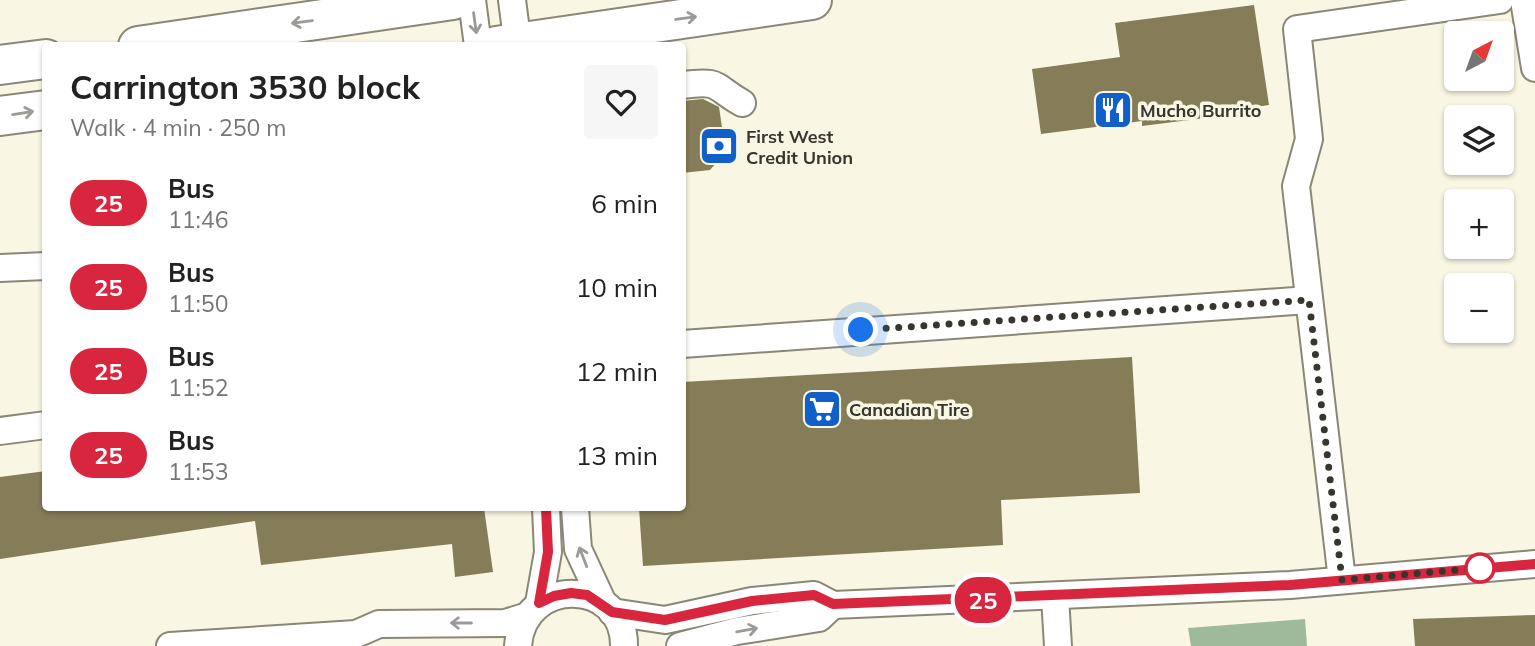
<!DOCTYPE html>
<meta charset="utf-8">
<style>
body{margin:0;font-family:Mulish,sans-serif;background:#f6f6f6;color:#222;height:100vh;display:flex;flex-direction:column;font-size:26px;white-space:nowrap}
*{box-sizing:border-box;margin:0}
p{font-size:23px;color:#767676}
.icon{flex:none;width:38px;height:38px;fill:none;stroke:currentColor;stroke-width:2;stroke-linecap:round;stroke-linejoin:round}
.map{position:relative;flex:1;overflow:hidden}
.drawer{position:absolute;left:42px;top:42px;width:644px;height:469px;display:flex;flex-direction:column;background:#fff;border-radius:7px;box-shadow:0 2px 5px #0004}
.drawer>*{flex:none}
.badge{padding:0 14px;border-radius:23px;font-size:24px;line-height:46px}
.needle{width:46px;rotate:41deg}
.buttons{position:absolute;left:1444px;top:21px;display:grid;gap:14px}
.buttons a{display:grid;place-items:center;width:70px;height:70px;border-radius:7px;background:#fff;box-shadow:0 2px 5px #0004;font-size:35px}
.you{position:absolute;width:35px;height:35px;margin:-18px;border:5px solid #fff;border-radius:50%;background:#1a73e8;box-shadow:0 0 0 10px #1a73e833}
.map>.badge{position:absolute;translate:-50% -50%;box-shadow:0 0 0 4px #fff}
.round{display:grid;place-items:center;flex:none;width:74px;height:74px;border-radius:7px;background:#f6f6f6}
.head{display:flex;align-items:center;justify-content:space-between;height:119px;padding:0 28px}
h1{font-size:33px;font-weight:700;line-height:52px}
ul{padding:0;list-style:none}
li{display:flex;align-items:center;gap:21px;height:84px;padding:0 28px}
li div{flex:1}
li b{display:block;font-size:26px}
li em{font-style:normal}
li .badge{min-width:77px;font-weight:700;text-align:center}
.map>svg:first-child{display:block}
.forest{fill:#9fba9b}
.building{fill:#857d58}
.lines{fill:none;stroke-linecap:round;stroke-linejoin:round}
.minor-casing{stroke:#8a8776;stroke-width:30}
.highway-casing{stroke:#8a8776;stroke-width:42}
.minor{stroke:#fff;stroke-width:26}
.highway{stroke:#fff;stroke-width:38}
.oneway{stroke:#9b9a96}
.line-casing{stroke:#fff;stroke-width:16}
.line{stroke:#d7263d;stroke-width:10}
.walk{stroke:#37352e;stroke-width:7;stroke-dasharray:0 12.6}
.stop-dot{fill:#fff;stroke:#d7263d;stroke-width:3.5}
.labels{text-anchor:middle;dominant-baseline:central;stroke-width:7;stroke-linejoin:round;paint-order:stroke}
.poi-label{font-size:18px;font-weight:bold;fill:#37352e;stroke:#f9f6e3;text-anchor:start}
</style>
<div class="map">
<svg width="1535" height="646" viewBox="0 0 1535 646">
<rect width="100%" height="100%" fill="#f9f6e3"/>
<path class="forest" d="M1305 619 1307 646H1191L1188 628Z"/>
<g class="building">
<path d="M1254 5 1269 105 1229 111V115L1142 126V121L1041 134 1032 69 1120 57 1115 23Z"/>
<path d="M703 99 719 107 723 134 735 141 710 170 682 173V101Z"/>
<path d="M1132 357 1140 493 1001 500 1003 545 643 566 639 508H682V382Z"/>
<path d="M46 471V508H484L493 572 455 577 452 544 261 565 255 521 0 559V477Z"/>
<path d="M1535 615V646H1415L1413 619Z"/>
</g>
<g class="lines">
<g class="minor-casing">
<g id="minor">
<path d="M472 0 478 46"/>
<path d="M512 0 518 46"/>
<path d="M1524 0 1535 68"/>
<path d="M682 85C722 80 712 86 742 103"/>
<path d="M0 268 46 266"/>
<path d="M682 344 1309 300"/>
<path d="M0 431 46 425"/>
<path d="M575 508 578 549 603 603"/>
<path d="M1342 580 1296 186 1309 139 1297 29 1500 0"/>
<path d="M1055 597 1058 646"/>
<path d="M539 603 548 552 546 508"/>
<path d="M612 612 665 620 752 601 814 595 833 605 1290 585 1535 564"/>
<path d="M170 646 356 634 379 624 505 623 528 616"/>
<path d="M518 646C523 575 625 578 624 646"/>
<path d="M680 646 737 631 819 618 833 605"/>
</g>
</g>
<g class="highway-casing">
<g id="highway">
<path d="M138 46 453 0"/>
<path d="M496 46 812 0"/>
<path d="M0 65 46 59"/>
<path d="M0 116 46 110"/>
</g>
</g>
<use href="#minor" class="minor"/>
<use href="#highway" class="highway"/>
</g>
<defs><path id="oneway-shaft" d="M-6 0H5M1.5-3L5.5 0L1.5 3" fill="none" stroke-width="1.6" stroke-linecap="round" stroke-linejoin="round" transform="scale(1.75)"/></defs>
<g class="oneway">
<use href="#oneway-shaft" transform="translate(686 18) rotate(-8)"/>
<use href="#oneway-shaft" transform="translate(302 22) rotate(172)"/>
<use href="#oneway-shaft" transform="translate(475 23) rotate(82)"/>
<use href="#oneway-shaft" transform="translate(23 113) rotate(-9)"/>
<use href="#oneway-shaft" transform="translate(583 557) rotate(-111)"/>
<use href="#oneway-shaft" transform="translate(461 623) rotate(180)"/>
<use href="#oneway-shaft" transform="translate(747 630) rotate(-10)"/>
</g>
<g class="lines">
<g class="line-casing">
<path id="line" d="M546 508 548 552 539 603 554 596 571 593 587 595 612 612 665 620 752 601 814 595 833 604 1290 585 1535 564"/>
</g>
<use href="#line" class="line"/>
<path class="walk" d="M861 330 1309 300 1342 580 1480 568"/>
</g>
<defs>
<g id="restaurant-square" transform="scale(2.0125)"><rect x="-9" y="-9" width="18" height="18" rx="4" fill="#1160ca" stroke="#f9f6e3"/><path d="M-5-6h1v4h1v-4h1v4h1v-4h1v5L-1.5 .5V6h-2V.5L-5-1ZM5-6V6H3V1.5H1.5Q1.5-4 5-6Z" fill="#fff"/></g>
<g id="bank-square" transform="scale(2.0125)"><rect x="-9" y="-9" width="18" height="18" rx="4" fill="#1160ca" stroke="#f9f6e3"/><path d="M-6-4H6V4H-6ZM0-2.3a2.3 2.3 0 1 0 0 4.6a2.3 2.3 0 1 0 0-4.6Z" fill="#fff"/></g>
<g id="supermarket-square" transform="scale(2.0125)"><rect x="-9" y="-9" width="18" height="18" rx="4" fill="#1160ca" stroke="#f9f6e3"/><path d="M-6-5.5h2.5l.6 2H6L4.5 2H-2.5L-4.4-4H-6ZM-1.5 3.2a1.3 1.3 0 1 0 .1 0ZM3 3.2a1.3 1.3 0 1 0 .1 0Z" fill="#fff"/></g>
</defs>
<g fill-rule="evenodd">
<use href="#restaurant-square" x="1113" y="110"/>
<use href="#bank-square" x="719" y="146"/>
<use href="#supermarket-square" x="822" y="409"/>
</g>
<circle class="stop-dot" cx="1480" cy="568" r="14"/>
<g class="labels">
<g class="poi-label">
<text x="1140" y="110">Mucho Burrito</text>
<text x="746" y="136">First West<tspan x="746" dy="21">Credit Union</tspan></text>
<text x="849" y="409">Canadian Tire</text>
</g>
</g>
</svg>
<div class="buttons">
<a><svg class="needle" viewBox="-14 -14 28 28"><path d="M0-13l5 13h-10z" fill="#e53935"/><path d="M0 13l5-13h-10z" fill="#767676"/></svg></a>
<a><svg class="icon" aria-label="layers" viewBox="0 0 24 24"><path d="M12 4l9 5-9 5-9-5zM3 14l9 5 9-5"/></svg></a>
<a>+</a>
<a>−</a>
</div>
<div class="you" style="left:861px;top:330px"></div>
<b class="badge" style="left:983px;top:600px;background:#d7263d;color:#fff">25</b>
<section class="drawer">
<div class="head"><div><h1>Carrington 3530 block</h1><p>Walk · 4 min · 250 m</p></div><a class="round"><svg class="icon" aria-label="heart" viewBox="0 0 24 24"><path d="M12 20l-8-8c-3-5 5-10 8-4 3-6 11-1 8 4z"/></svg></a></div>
<ul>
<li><span class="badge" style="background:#d7263d;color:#fff">25</span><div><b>Bus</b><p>11:46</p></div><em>6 min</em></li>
<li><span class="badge" style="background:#d7263d;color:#fff">25</span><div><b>Bus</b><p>11:50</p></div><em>10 min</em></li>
<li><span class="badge" style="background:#d7263d;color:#fff">25</span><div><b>Bus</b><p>11:52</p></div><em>12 min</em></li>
<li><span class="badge" style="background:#d7263d;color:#fff">25</span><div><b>Bus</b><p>11:53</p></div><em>13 min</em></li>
</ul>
</section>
</div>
